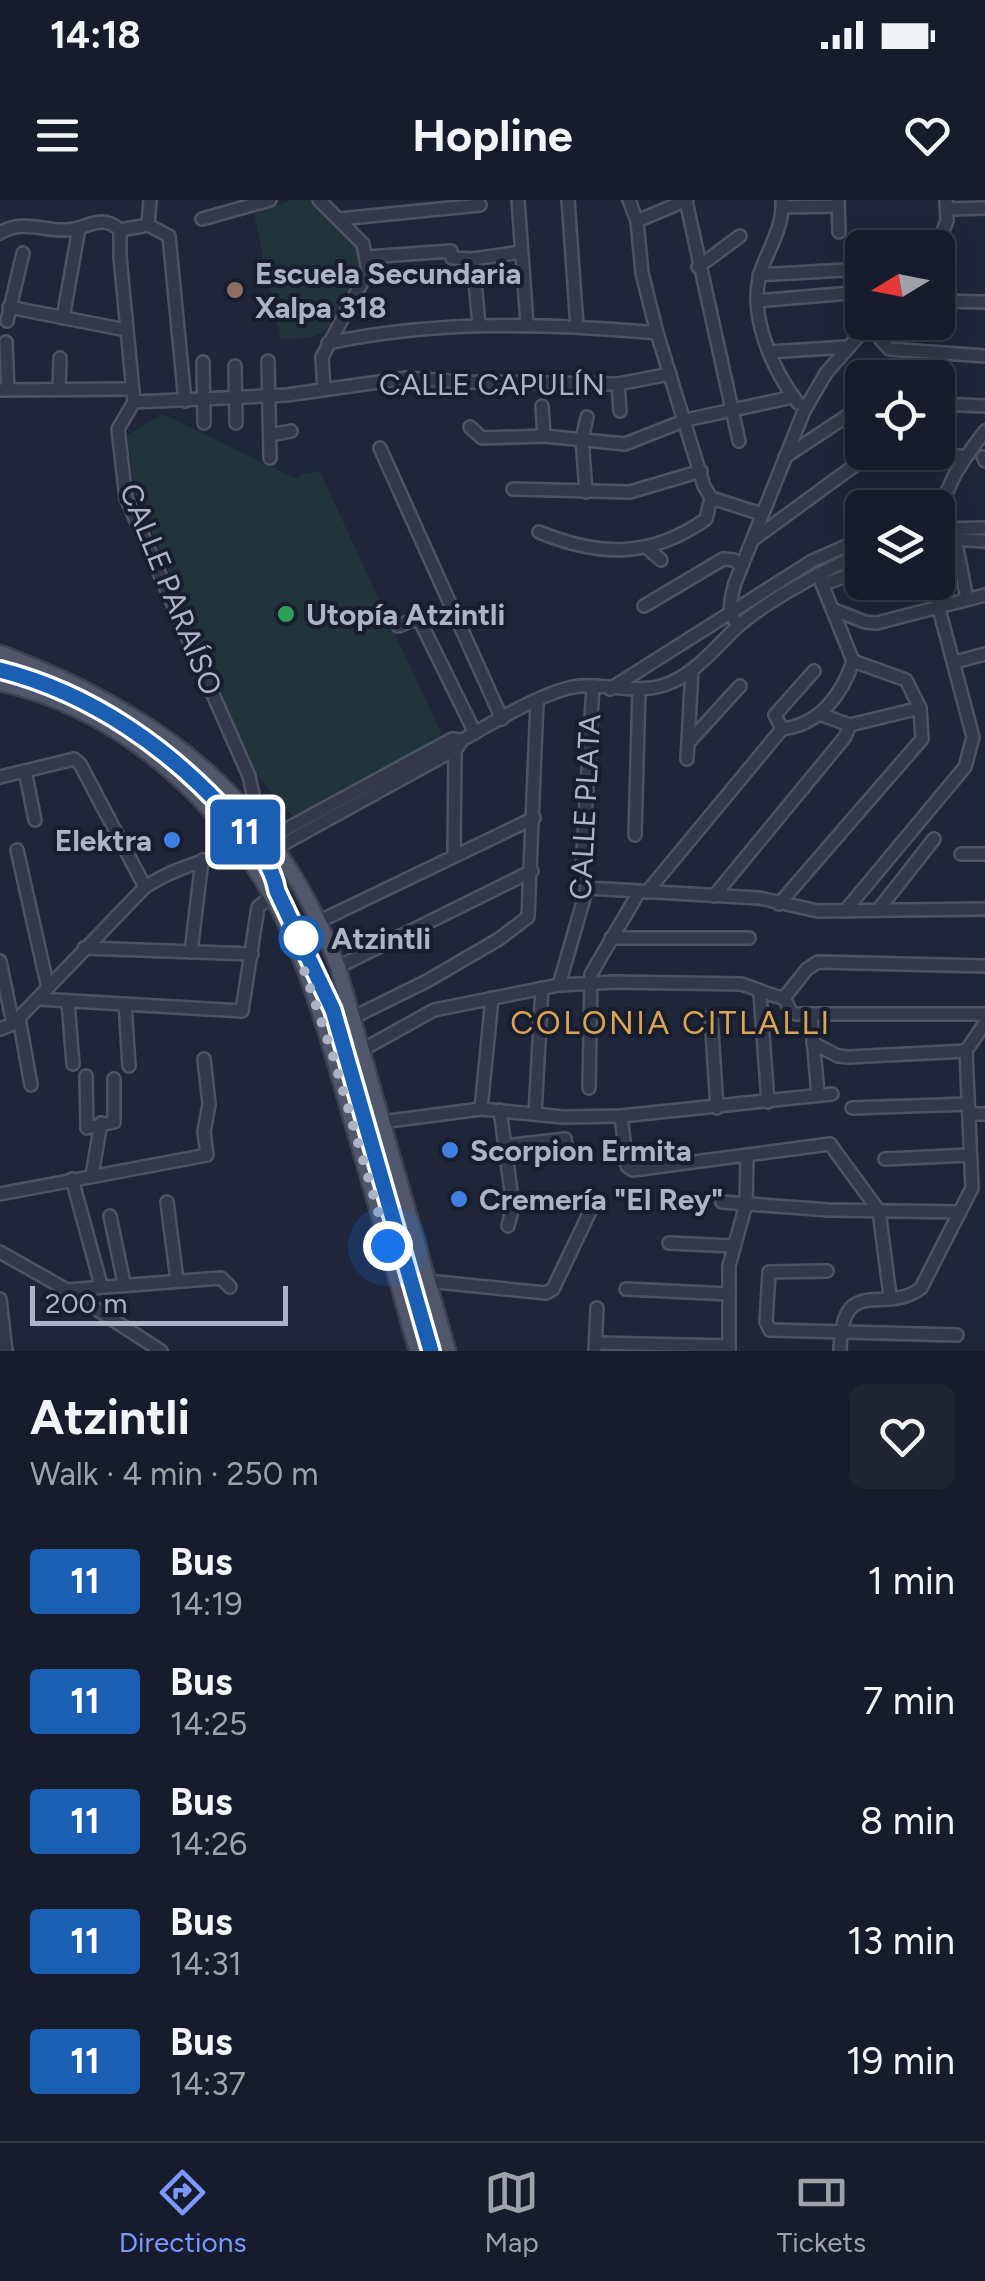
<!DOCTYPE html>
<meta charset="utf-8">
<style>
body{margin:0;font-family:Figtree,sans-serif;background:#202534;color:#f1f3f6;height:100vh;display:flex;flex-direction:column;font-size:38px;white-space:nowrap}
*{box-sizing:border-box;margin:0}
p{font-size:32px;color:#9ea1a9}
.icon{flex:none;width:55px;height:55px;fill:none;stroke:currentColor;stroke-width:2;stroke-linecap:round;stroke-linejoin:round}
.map{position:relative;height:1151px;overflow:hidden}
.panel{display:flex;flex-direction:column;background:#171c2c;flex:1}
.panel>*{flex:none}
.badge{padding:0 20px;border-radius:8px;font-size:35px;line-height:65px}
.needle{width:65px;rotate:260deg}
.buttons{position:absolute;left:845px;top:30px;display:grid;gap:20px}
.buttons a{display:grid;place-items:center;width:110px;height:110px;border-radius:15px;background:#171c2c;box-shadow:0 5px 25px #0003,0 0 0 2px #363a48;font-size:50px}
.scale{position:absolute;left:30px;bottom:25px;width:258px;box-sizing:border-box;padding-left:10px;border:5px solid #adb3c7;border-top:0;font-size:28px;line-height:35px;white-space:nowrap;color:#adb3c7;-webkit-text-stroke:8px #181e2e;paint-order:stroke}
.you{position:absolute;width:50px;height:50px;margin:-25px;border:8px solid #fff;border-radius:50%;background:#1a73e8;box-shadow:0 0 0 15px #1a73e833}
.map>.badge{position:absolute;translate:-50% -50%;box-shadow:0 0 0 5px #fff}
.round{display:grid;place-items:center;flex:none;width:105px;height:105px;border-radius:15px;background:#202534}
.summary{display:flex;align-items:center;justify-content:space-between;height:170px;padding:0 30px}
h1{font-size:48px;font-weight:700;line-height:75px}
ul{padding:0;list-style:none}
li{display:flex;align-items:center;gap:30px;height:120px;padding:0 30px}
li div{flex:1}
li b{display:block;font-size:38px}
li em{font-style:normal}
li .badge{min-width:110px;font-weight:700;text-align:center}
.status{display:flex;justify-content:space-between;align-items:center;height:70px;padding:0 50px;background:#171c2c;direction:ltr}
.status svg{height:28px;fill:currentColor}
header{display:flex;justify-content:space-between;align-items:center;height:130px;padding:0 30px;background:#171c2c;font-size:45px;font-weight:700}
.tab-bar{display:flex;justify-content:space-around;align-items:center;height:140px;border-top:2px solid #363a48;background:#171c2c;font-size:28px;color:#9ea1a9}
.tab-bar a{display:grid;justify-items:center;gap:5px}
.tab-bar .selected{color:#7a98ff}
.map>svg:first-child{display:block}
.green{fill:#21343b}
.lines{fill:none;stroke-linecap:round;stroke-linejoin:round}
.minor-casing{stroke:#4d5365;stroke-width:16}
.major-casing{stroke:#3c4254;stroke-width:19}
.minor{stroke:#33394a;stroke-width:11}
.major{stroke:#51576a;stroke-width:14}
.line-casing{stroke:#fff;stroke-width:22}
.line{stroke:#1a5fb4;stroke-width:15}
.walk{stroke:#adb3c7;stroke-width:10;stroke-dasharray:0 18}
.education-dot{fill:#8d6e63;stroke:#181e2e;stroke-width:4}
.leisure-dot{fill:#2e9e5b;stroke:#181e2e;stroke-width:4}
.shop-dot{fill:#3f7fe0;stroke:#181e2e;stroke-width:4}
.stop-dot{fill:#fff;stroke:#1a5fb4;stroke-width:5}
.labels{text-anchor:middle;dominant-baseline:central;stroke-width:8;stroke-linejoin:round;paint-order:stroke}
.poi-label{font-size:30px;font-weight:bold;fill:#adb3c7;stroke:#181e2e;text-anchor:start}
.street-label{font-size:30px;fill:#adb3c7;stroke:#181e2e}
.stop-label{font-size:30px;font-weight:bold;fill:#adb3c7;stroke:#181e2e;text-anchor:start}
.neighbourhood-label{font-size:32px;letter-spacing:2.5px;fill:#dba454;stroke:#181e2e}
</style>
<div class="status"><b>14:18</b><svg viewBox="0 0 49 12"><path d="M0 12V9h3v3zM5 12V6h3v6zM10 12V3h3v9zM15 12V0h3v12zM26 1h20v11H26zM47 4h2v5h-2z"/></svg></div>
<header><svg class="icon" aria-label="menu" viewBox="0 0 24 24"><path d="M4 6h16M4 12h16M4 18h16"/></svg>Hopline<svg class="icon" aria-label="heart" viewBox="0 0 24 24"><path d="M12 20l-8-8c-3-5 5-10 8-4 3-6 11-1 8 4z"/></svg></header>
<div class="map">
<svg width="985" height="1151" viewBox="0 0 985 1151">
<rect width="100%" height="100%" fill="#1f263a"/>
<g class="green">
<path d="M292 0H312C326 15 347 28 359 44 375 67 342 122 320 134 311 139 292 138 281 140L254 14Z"/>
<path d="M163 214 296 279 302 273 320 272 442 535 295 619 255 573 135 292 127 235Z"/>
</g>
<g class="lines">
<g class="minor-casing">
<g id="minor">
<path d="M319 0 363 44 368 71 322 157 324 190"/>
<path d="M518 0 527 124"/>
<path d="M568 0 577 126"/>
<path d="M629 0 637 21 642 73 657 133 704 286 711 298 762 314"/>
<path d="M782 0C784 25 770 46 762 68 746 112 772 169 798 203"/>
<path d="M838 0 839 32"/>
<path d="M686 1 739 241"/>
<path d="M783 7 838 6"/>
<path d="M947 9 985 8"/>
<path d="M202 19 270 0"/>
<path d="M339 19 480 5"/>
<path d="M637 21 687 0"/>
<path d="M148 25 150 0"/>
<path d="M120 30V57L134 202 118 229 126 298 249 576 260 626"/>
<path d="M0 33C22 19 43 31 66 30 86 30 101 12 120 30L148 25 169 36 185 201"/>
<path d="M936 48 947 21 946 0"/>
<path d="M367 57 451 51 452 58 473 59 521 52"/>
<path d="M473 59 479 125"/>
<path d="M698 67 740 36"/>
<path d="M759 75 862 69"/>
<path d="M757 101 862 92"/>
<path d="M938 101 985 102"/>
<path d="M9 107 126 130"/>
<path d="M63 118 79 28"/>
<path d="M7 121 23 53"/>
<path d="M868 125 889 149 985 156"/>
<path d="M6 142 8 190"/>
<path d="M328 143C437 120 546 123 657 133"/>
<path d="M769 152 847 147"/>
<path d="M268 161 270 258"/>
<path d="M203 162 204 223"/>
<path d="M235 166 236 223"/>
<path d="M618 184 620 211"/>
<path d="M59 189 60 158"/>
<path d="M0 190 133 189"/>
<path d="M134 202 287 195 407 178 466 182 618 184 670 174"/>
<path d="M938 204 985 206"/>
<path d="M542 206 544 236"/>
<path d="M470 227 482 238 544 236 625 244 686 220 793 197"/>
<path d="M270 235 291 231"/>
<path d="M380 248 502 519"/>
<path d="M938 252 965 257"/>
<path d="M785 257 862 206"/>
<path d="M983 257 985 261"/>
<path d="M513 289 630 292 701 271"/>
<path d="M586 292 582 239 587 217"/>
<path d="M938 329 985 328"/>
<path d="M539 332C600 357 651 358 706 319L711 298"/>
<path d="M955 338 967 399"/>
<path d="M754 339 873 252"/>
<path d="M949 339 985 341"/>
<path d="M942 340C935 296 960 264 985 231"/>
<path d="M646 347 661 360"/>
<path d="M938 351 956 347"/>
<path d="M818 374 853 461"/>
<path d="M823 384 862 371"/>
<path d="M644 406 723 359 734 360 741 366"/>
<path d="M832 409 865 422 877 423 985 395"/>
<path d="M398 426 413 420 421 423 475 533"/>
<path d="M738 426C727 411 730 401 735 383L804 211 826 173 871 122"/>
<path d="M955 462 985 454"/>
<path d="M610 489 812 361 862 339"/>
<path d="M819 514 850 525 920 508"/>
<path d="M782 529 775 515 814 471"/>
<path d="M689 542 740 486"/>
<path d="M687 559 692 470"/>
<path d="M25 571 35 620"/>
<path d="M0 577 66 561 74 559 80 564 145 687"/>
<path d="M635 635 639 489"/>
<path d="M17 650 48 788"/>
<path d="M233 653 247 659 278 647 456 549 462 540C492 523 549 488 581 486 612 484 641 496 672 482 698 470 716 447 736 428 762 404 829 366 862 355"/>
<path d="M961 654H985"/>
<path d="M454 655 455 547"/>
<path d="M587 688 759 698 818 711 985 709"/>
<path d="M647 692 782 529C819 525 842 495 853 461"/>
<path d="M714 696 845 537 850 525"/>
<path d="M779 704 922 539 920 508 906 480 853 461"/>
<path d="M879 709 934 639"/>
<path d="M845 711 965 567 973 537 938 405"/>
<path d="M320 721 534 618"/>
<path d="M611 738H749"/>
<path d="M84 748 252 754"/>
<path d="M191 752 202 660"/>
<path d="M0 761 13 824"/>
<path d="M338 767 532 671"/>
<path d="M559 785 587 688 582 669 593 486"/>
<path d="M760 794 768 902"/>
<path d="M784 798 791 812 796 814H985"/>
<path d="M38 799 242 811 258 707 271 697"/>
<path d="M68 802 73 864"/>
<path d="M125 804 129 866"/>
<path d="M811 814 818 895"/>
<path d="M711 816 717 908"/>
<path d="M354 817 427 781 499 739 528 717 537 502"/>
<path d="M19 818 31 885"/>
<path d="M0 829 13 824 145 687C184 661 228 657 270 638L452 539 462 540"/>
<path d="M813 843 838 856 848 857 966 851"/>
<path d="M362 850 434 810 559 785 615 782 741 784C756 788 767 795 784 798L807 769 818 762 985 766"/>
<path d="M86 876 87 928 114 922V879"/>
<path d="M589 888 591 774 639 692"/>
<path d="M852 908 968 904"/>
<path d="M481 909 492 798"/>
<path d="M500 910 513 1006 508 1026"/>
<path d="M535 914 542 788"/>
<path d="M969 914H985"/>
<path d="M621 916 627 966 633 970 830 944 879 1011 890 1096"/>
<path d="M381 922 481 909 563 917 621 916 832 894"/>
<path d="M504 946 565 939 568 956"/>
<path d="M885 959 970 955"/>
<path d="M92 975 101 923"/>
<path d="M72 979 101 1085"/>
<path d="M0 994 207 955 204 932 209 904 204 859"/>
<path d="M167 1002 177 1080"/>
<path d="M722 1002 829 1010 960 1012"/>
<path d="M110 1016 124 1083"/>
<path d="M669 1043 732 1046"/>
<path d="M0 1052 67 1090 161 1151"/>
<path d="M827 1071 769 1072 766 1122 770 1130 957 1135"/>
<path d="M427 1081 546 1093 553 1089 596 999"/>
<path d="M626 1089 729 1094"/>
<path d="M67 1090 221 1078 230 1087"/>
<path d="M0 1099 6 1151"/>
<path d="M597 1143 729 1146"/>
<path d="M595 1151 597 1108"/>
<path d="M729 1151V1066L746 1004 747 957"/>
<path d="M840 1151C842 1071 883 1117 921 1088L972 988 966 851 985 823"/>
</g>
</g>
<g class="major-casing">
<g id="major">
<path d="M0 453C163 514 275 601 338 767L448 1151"/>
<path d="M0 483C128 511 236 613 289 731 316 791 333 855 351 918 374 995 395 1073 417 1151"/>
</g>
</g>
<use href="#minor" class="minor"/>
<use href="#major" class="major"/>
</g>
<g class="lines">
<g class="line-casing">
<path id="line" d="M0 470C91 493 171 549 233 619 252 641 272 662 277 691L333 810 431 1151"/>
</g>
<use href="#line" class="line"/>
<path class="walk" d="M301 738 296 746 333 856 388 1046"/>
</g>
<circle class="education-dot" cx="235" cy="90" r="10"/>
<circle class="leisure-dot" cx="286" cy="414" r="10"/>
<g class="shop-dot">
<circle cx="172" cy="640" r="10"/>
<circle cx="450" cy="950" r="10"/>
<circle cx="459" cy="999" r="10"/>
</g>
<circle class="stop-dot" cx="301" cy="738" r="20"/>
<g class="labels">
<g class="poi-label">
<text x="255" y="73">Escuela Secundaria<tspan x="255" dy="34">Xalpa 318</tspan></text>
<text x="306" y="414">Utopía Atzintli</text>
<text x="152" y="640" text-anchor="end">Elektra</text>
<text x="470" y="950">Scorpion Ermita</text>
<text x="479" y="999">Cremería "El Rey"</text>
</g>
<g class="street-label">
<text x="492" y="184">CALLE CAPULÍN</text>
<text transform="translate(171 389) rotate(68)">CALLE PARAÍSO</text>
<text transform="translate(585 607) rotate(-87)">CALLE PLATA</text>
</g>
<g class="stop-label">
<text x="331" y="738">Atzintli</text>
</g>
<g class="neighbourhood-label">
<text x="671" y="823">COLONIA CITLALLI</text>
</g>
</g>
</svg>
<div class="buttons">
<a><svg class="needle" viewBox="-14 -14 28 28"><path d="M0-13l5 13h-10z" fill="#e53935"/><path d="M0 13l5-13h-10z" fill="#9ea1a9"/></svg></a>
<a><svg class="icon" aria-label="locate" viewBox="0 0 24 24"><circle cx="12" cy="12" r="6"/><path d="M12 2v4M12 18v4M2 12h4M18 12h4"/></svg></a>
<a><svg class="icon" aria-label="layers" viewBox="0 0 24 24"><path d="M12 4l9 5-9 5-9-5zM3 14l9 5 9-5"/></svg></a>
</div>
<div class="scale">200 m</div>
<div class="you" style="left:388px;top:1046px"></div>
<b class="badge" style="left:245px;top:632px;background:#1a5fb4;color:#fff">11</b>
</div>
<section class="panel">
<div class="summary"><div><h1>Atzintli</h1><p>Walk · 4 min · 250 m</p></div><a class="round"><svg class="icon" aria-label="heart" viewBox="0 0 24 24"><path d="M12 20l-8-8c-3-5 5-10 8-4 3-6 11-1 8 4z"/></svg></a></div>
<ul>
<li><span class="badge" style="background:#1a5fb4;color:#fff">11</span><div><b>Bus</b><p>14:19</p></div><em>1 min</em></li>
<li><span class="badge" style="background:#1a5fb4;color:#fff">11</span><div><b>Bus</b><p>14:25</p></div><em>7 min</em></li>
<li><span class="badge" style="background:#1a5fb4;color:#fff">11</span><div><b>Bus</b><p>14:26</p></div><em>8 min</em></li>
<li><span class="badge" style="background:#1a5fb4;color:#fff">11</span><div><b>Bus</b><p>14:31</p></div><em>13 min</em></li>
<li><span class="badge" style="background:#1a5fb4;color:#fff">11</span><div><b>Bus</b><p>14:37</p></div><em>19 min</em></li>
</ul>
</section>
<nav class="tab-bar">
<a class="selected"><svg class="icon" aria-label="directions" viewBox="0 0 24 24"><path d="M12 3l9 9-9 9-9-9zM9 14v-3h6M13 9l2 2-2 2"/></svg>Directions</a>
<a><svg class="icon" aria-label="map" viewBox="0 0 24 24"><path d="M3 6l6-2 6 2 6-2v14l-6 2-6-2-6 2zM9 4v14M15 6v14"/></svg>Map</a>
<a><svg class="icon" aria-label="tickets" viewBox="0 0 24 24"><path d="M3 7h18v10H3zM15 7v10"/></svg>Tickets</a>
</nav>
